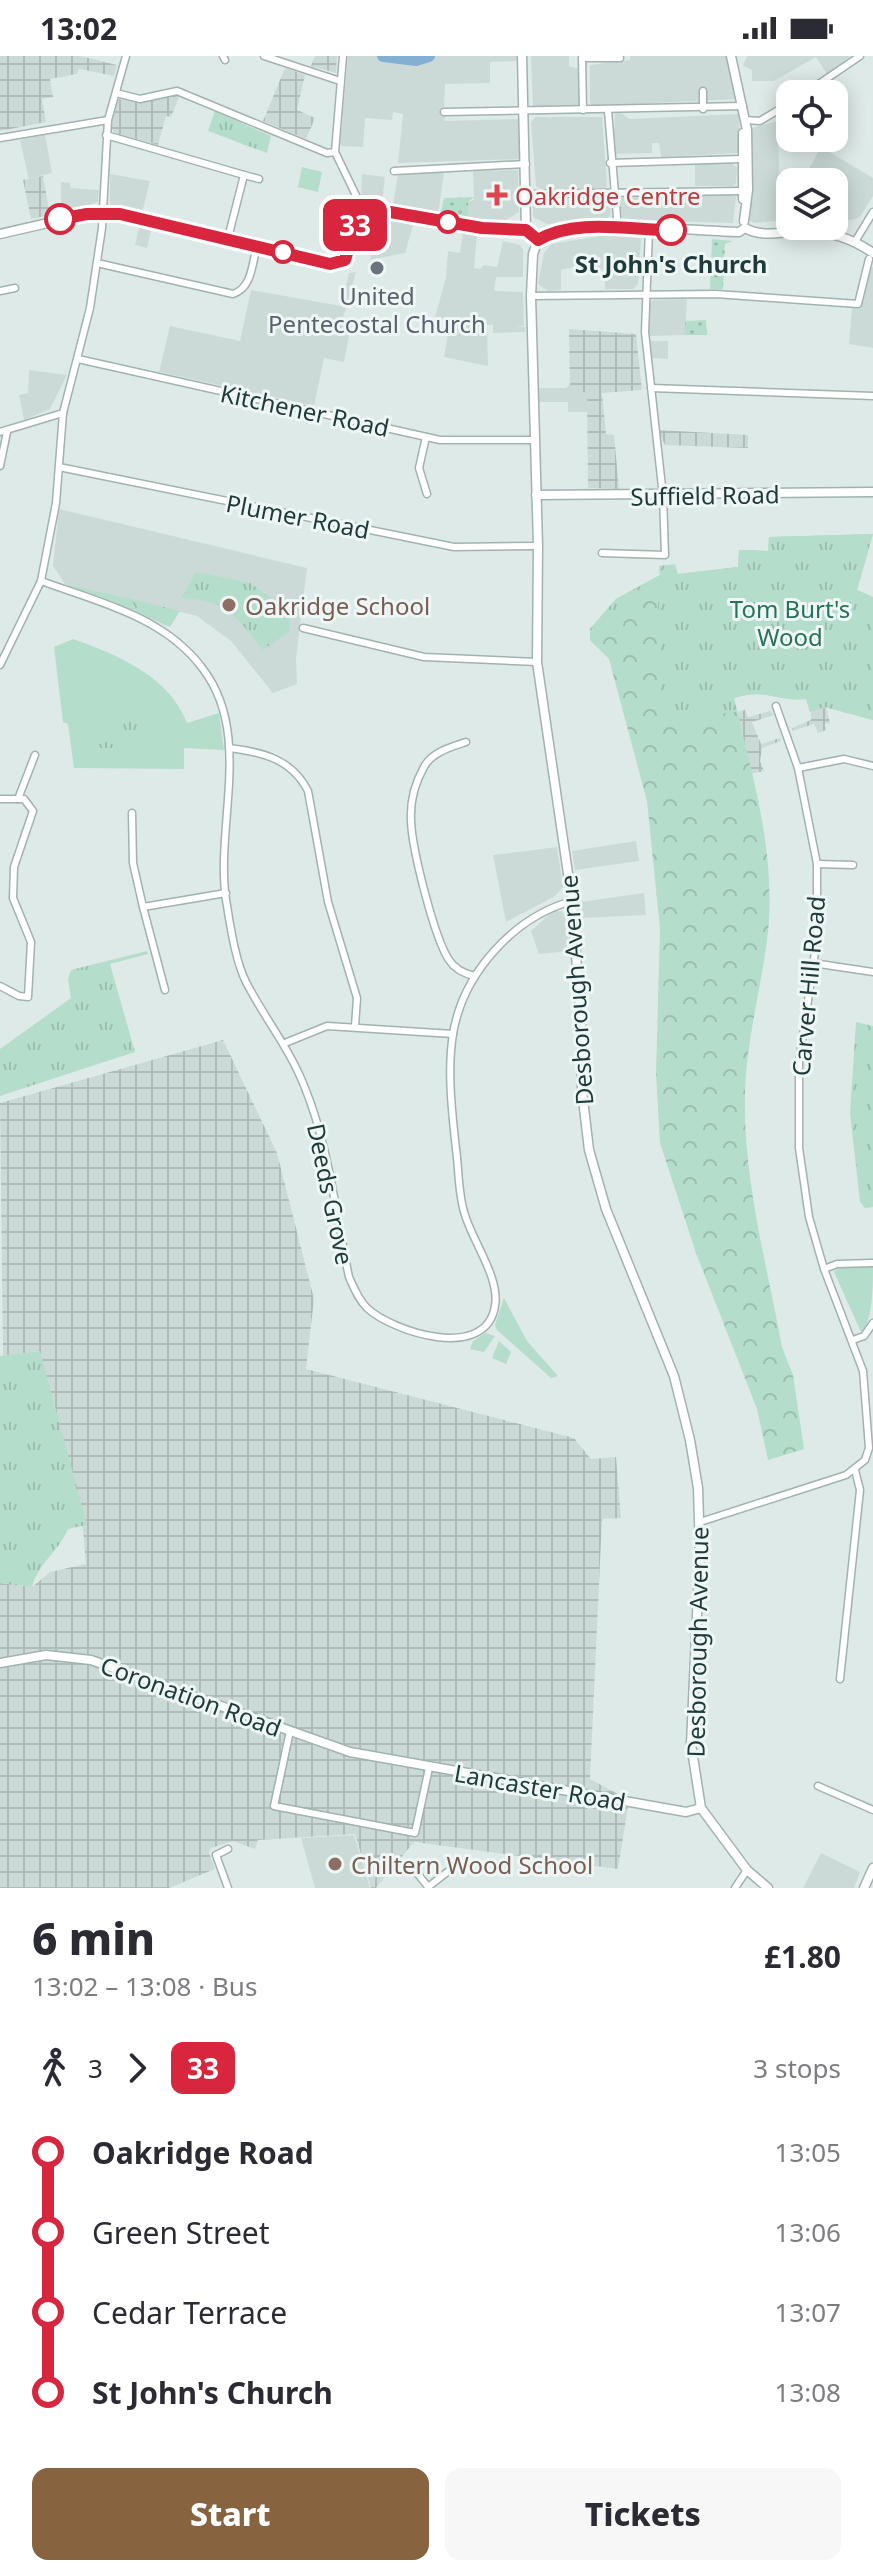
<!DOCTYPE html>
<meta charset="utf-8">
<style>
body{margin:0;font-family:"Noto Sans",sans-serif;background:#f7f7f7;color:#2b2b33;height:100vh;display:flex;flex-direction:column;font-size:30px;white-space:nowrap}
*{box-sizing:border-box;margin:0}
p{font-size:26px;color:#7c7c81}
.icon{flex:none;width:44px;height:44px;fill:none;stroke:currentColor;stroke-width:2;stroke-linecap:round;stroke-linejoin:round}
.map{position:relative;height:1832px;overflow:hidden}
.panel{display:flex;flex-direction:column;background:#fff;flex:1}
.panel>*{flex:none}
.badge{padding:0 16px;border-radius:12px;font-size:28px;line-height:52px}
.tools{position:absolute;left:776px;top:24px;display:grid;gap:16px}
.tools a{display:grid;place-items:center;width:72px;height:72px;border-radius:16px;background:#fff;box-shadow:0 4px 20px #0003;font-size:40px}
.map>.badge{position:absolute;translate:-50% -50%;box-shadow:0 0 0 4px #fff}
.legs{display:flex;align-items:center;gap:12px;height:88px;padding:0 32px;font-size:26px}
.legs p{margin-inline-start:auto}
.headline{display:flex;align-items:center;justify-content:space-between;height:136px;padding:0 32px}
h1{font-size:44px;font-weight:800;line-height:60px}
.primary-button{display:flex;gap:16px;margin-top:auto;padding:16px 32px}
.primary-button a{flex:1;height:92px;border-radius:16px;background:#876340;color:#fff;font-size:32px;font-weight:800;line-height:92px;text-align:center}
.primary-button a+a{background:#f7f7f7;color:#2b2b33}
ul{padding:0 32px;list-style:none}
li{display:flex;align-items:center;gap:28px;height:80px;font-size:30px}
li i{display:grid;place-items:center;width:12px;height:100%;margin:0 10px;background:currentColor}
li i::after{content:'';width:20px;height:20px;margin:-10px;border:6px solid;border-radius:50%;background:#fff}
li p{margin-inline-start:auto}
li:first-child i{background:linear-gradient(#0000 50%,currentColor 0)}
li:last-child i{background:linear-gradient(currentColor 50%,#0000 0)}
.status{display:flex;justify-content:space-between;align-items:center;height:56px;padding:0 40px;background:#fff;direction:ltr}
.status svg{height:22px;fill:currentColor}
.map>svg:first-child{display:block}
.built{fill:#ccdad7}
.industrial{fill:url(#industrial-grid)}
.grass{fill:#b5ddcb}
.forest{fill:url(#forest-crowns)}
.park{fill:url(#park-tufts)}
.garden{fill:url(#garden-dots)}
.lines{fill:none;stroke-linecap:round;stroke-linejoin:round}
.river{stroke:#83b0d2;stroke-width:12}
.minor-casing{stroke:#a1b2b0;stroke-width:9}
.tertiary-casing{stroke:#a1b2b0;stroke-width:11}
.minor{stroke:#fff;stroke-width:6}
.tertiary{stroke:#fff;stroke-width:8}
.line-1-casing{stroke:#fff;stroke-width:18}
.line-1{stroke:#d7263d;stroke-width:12}
.health-dot{fill:#e0444e;stroke:#eef7f5;stroke-width:3}
.stop-1-dot{fill:#fff;stroke:#d7263d;stroke-width:4}
.worship-dot{fill:#6b7280;stroke:#eef7f5;stroke-width:3}
.education-dot{fill:#8d6e63;stroke:#eef7f5;stroke-width:3}
.labels{text-anchor:middle;dominant-baseline:central;stroke-width:6;stroke-linejoin:round;paint-order:stroke}
.health-label{font-size:24px;fill:#be3a42;stroke:#eef7f5;text-anchor:start}
.stop-label{font-size:24px;font-weight:bold;fill:#1f3a3a;stroke:#eef7f5}
.worship-label{font-size:24px;fill:#5b616d;stroke:#eef7f5}
.street-label{font-size:24px;fill:#1f3a3a;stroke:#eef7f5}
.education-label{font-size:24px;fill:#785e54;stroke:#eef7f5;text-anchor:start}
.park-label{font-size:24px;fill:#287259;stroke:#eef7f5}
</style>
<div class="status"><b>13:02</b><svg viewBox="0 0 49 12"><path d="M0 12V9h3v3zM5 12V6h3v6zM10 12V3h3v9zM15 12V0h3v12zM26 1h20v11H26zM47 4h2v5h-2z"/></svg></div>
<div class="map">
<svg width="873" height="1832" viewBox="0 0 873 1832">
<defs>
<pattern id="industrial-grid" width="8" height="8" patternUnits="userSpaceOnUse" patternTransform="scale(2)"><rect width="8" height="8" fill="#ccdad7"/><path d="M0 4h8M4 0v8" fill="none" stroke="#afbcb9"/></pattern>
<pattern id="forest-crowns" width="20" height="18" patternUnits="userSpaceOnUse" patternTransform="scale(2)"><rect width="20" height="18" fill="#b5ddcb"/><path d="M2 6a3 3 0 1 1 6 0M12 15a3 3 0 1 1 6 0" fill="none" stroke="#9bbeaf"/></pattern>
<pattern id="park-tufts" width="24" height="20" patternUnits="userSpaceOnUse" patternTransform="scale(2)"><rect width="24" height="20" fill="#b5ddcb"/><path d="M3 7l-1-3M5 7V3M7 7l1-3M15 17l-1-3M17 17v-4M19 17l1-3" fill="none" stroke="#9bbeaf"/></pattern>
<pattern id="garden-dots" width="8" height="8" patternUnits="userSpaceOnUse" patternTransform="scale(2)"><rect width="8" height="8" fill="#b5ddcb"/><path d="M2 2h.1M6 6h.1" fill="none" stroke="#9bbeaf" stroke-width="1.8" stroke-linecap="round"/></pattern>
</defs>
<rect width="100%" height="100%" fill="#deeae8"/>
<g class="built">
<path d="M348 0H382L412 8 436 0H517V5L490 6V27L445 28 444 50 445 65 519 63 520 103 398 107 403 58 393 56 392 64 365 62 363 91 340 90Z"/>
<path d="M531 0H569V10L579 13V51L533 52Z"/>
<path d="M630 0H728L738 43 594 50 590 47V9L630 4Z"/>
<path d="M747 0H851L827 18 816 1 774 25H752V14L743 10Z"/>
<path d="M615 57H621L629 63 739 58 740 97 661 101 659 87H652V97L613 98Z"/>
<path d="M535 61H602L607 130 604 134H542L536 130 531 66Z"/>
<path d="M778 65 779 116 806 118 821 91 873 122V140L860 161 851 164 834 163V126H790V164L754 167 746 162 751 72Z"/>
<path d="M45 79 52 117 29 123 20 84Z"/>
<path d="M695 108H733L737 112 736 127 733 130H695Z"/>
<path d="M518 114 519 156 503 166 469 163 468 146 474 144 473 115Z"/>
<path d="M444 116 438 159 393 149 398 118Z"/>
<path d="M110 118 150 125 142 157 110 149Z"/>
<path d="M362 118 385 121 382 146 361 140Z"/>
<path d="M61 126 70 127 71 132 99 134 98 146 61 157Z"/>
<path d="M621 137 733 139 736 141 733 167 623 164 618 142Z"/>
<path d="M539 141H608L611 158 607 163 547 168 533 161V147Z"/>
<path d="M376 162 413 169 405 197 370 204 372 196 356 193 361 171Z"/>
<path d="M140 167 152 170 147 192 135 189Z"/>
<path d="M463 176 477 179 474 212 480 213 484 209 497 211 503 185 520 189 523 194V221H496L494 235 523 236 524 270H514L525 271V276L493 277V269H487L488 310 444 301 450 268H458L435 261 446 222 448 195 460 197Z"/>
<path d="M607 176 641 182 638 228 633 233H605V214H589V207L561 214V234L548 235 538 228 544 197 551 188 606 179Z"/>
<path d="M873 211V292L849 288 852 252 860 253 869 212Z"/>
<path d="M356 216 342 265 351 269 344 306 324 302 314 350 159 316 170 270 240 285 251 234 341 250 349 217Z"/>
<path d="M687 243 685 279 648 280 647 249 653 244Z"/>
<path d="M649 285H668V303L651 302Z"/>
<path d="M29 314 67 319 50 353 24 364 19 339 28 337Z"/>
<path d="M570 328 571 336H587V356H568V346H538V332H566Z"/>
<path d="M59 453 307 512 296 602 297 628 273 637 231 585 197 560 65 528 53 510Z"/>
<path d="M636 785 639 805 575 814 572 795Z"/>
<path d="M557 791 563 831 555 840 506 866 493 799Z"/>
<path d="M644 837 646 859 582 862 580 846Z"/>
<path d="M553 855H562L565 860 571 895 539 898 531 875Z"/>
<path d="M354 1779 370 1832H315L301 1782Z"/>
<path d="M821 1797 860 1816 854 1832H803Z"/>
</g>
<g class="industrial">
<path d="M0 0H80L117 9 114 20 79 13 77 18 50 23 53 41 42 43 46 66 0 75Z"/>
<path d="M315 0H337L336 17 311 10Z"/>
<path d="M285 12 305 19 297 54 315 62 306 83 263 65Z"/>
<path d="M169 38 179 41 171 61 166 60 158 89 115 77 111 72 118 43 147 46Z"/>
<path d="M43 120 50 159 31 163 23 124Z"/>
<path d="M569 273 636 278 642 334 602 337 606 378 614 379 619 433 588 432 587 336H570Z"/>
<path d="M658 374 748 379V392L665 389Z"/>
<path d="M826 651 830 667 825 668 826 674 818 677 814 668 793 675 792 672 811 664V655Z"/>
<path d="M745 654 748 661 770 655 774 659 752 666 761 688 780 682 781 685 762 692 760 705 764 715 749 718 737 656Z"/>
<path d="M223 984 277 1097 314 1243 306 1313 574 1382 591 1403 616 1401 621 1462 602 1463 590 1723 629 1744 618 1813 414 1786 376 1832H371L355 1778 258 1784 255 1793 233 1785 211 1792 209 1797 215 1813 169 1832H0V1527L32 1531 50 1516 86 1508 83 1474 39 1295 3 1300 0 1047Z"/>
</g>
<g class="grass">
<path d="M302 111 322 116 318 136 298 131Z"/>
<path d="M65 528 131 543 135 551 133 555 84 539Z"/>
<path d="M73 583C118 599 169 620 187 667L219 657 224 694 184 692V713L74 712 68 668 63 666 54 591Z"/>
<path d="M873 1208C873 1228 873 1266 861 1276L834 1216 841 1210Z"/>
<path d="M504 1242 527 1285 558 1320 551 1322 497 1274 495 1269Z"/>
<path d="M486 1277 495 1280 484 1296 470 1293 473 1285Z"/>
<path d="M499 1285 511 1296 506 1308 492 1302Z"/>
</g>
<g class="forest">
<path d="M873 478 857 534 873 541V664L825 651 810 656 806 643C775 646 766 631 734 642 752 718 776 797 768 876 762 930 746 984 745 1039 743 1123 767 1209 782 1291L793 1319 804 1393 768 1404 757 1353 696 1197 660 1087 656 1018 660 872 647 745 609 603 590 584V573L616 543 660 519 659 510 678 518 738 511 739 494 768 495 769 481Z"/>
<path d="M131 543 180 555 170 571 133 555 135 551Z"/>
</g>
<g class="park">
<path d="M215 55 271 80 267 97 208 75Z"/>
<path d="M873 478 857 534 873 541V664L825 651 810 656 806 643C776 646 766 632 734 642L737 656 657 664 660 644 658 538 624 544 619 572 595 589 590 584V573L616 543 660 519 659 510 675 508 678 518 738 511 739 494 768 495 769 481Z"/>
<path d="M196 516 250 527 289 555 290 575 263 594C238 562 225 543 181 542Z"/>
<path d="M144 659 145 681 120 692H92L91 676 105 674 106 662Z"/>
<path d="M147 895 148 898 110 908 135 996 0 1040V993L71 942 68 923 71 914Z"/>
<path d="M856 966 873 970V1151L865 1152 860 1146 850 1057Z"/>
<path d="M40 1295 87 1469 68 1473C58 1497 38 1507 32 1531L0 1527V1300Z"/>
</g>
<g class="garden">
<path d="M474 141 468 146 469 163 440 160 444 142Z"/>
<path d="M712 183 733 185 725 188 723 233H710Z"/>
<path d="M706 264 707 279H685V265Z"/>
</g>
<g class="lines">
<path class="river" d="M383 0 416 4 429 0"/>
<g class="minor-casing">
<g id="minor">
<path d="M223 0 225 4"/>
<path d="M264 0 340 25"/>
<path d="M343 0 335 96 364 156"/>
<path d="M703 35V53"/>
<path d="M116 37 140 43 177 35 327 97 335 96"/>
<path d="M804 38 860 0"/>
<path d="M583 54 582 2H620"/>
<path d="M608 55 618 173"/>
<path d="M444 56 743 50"/>
<path d="M745 64 760 65 790 47"/>
<path d="M106 79 244 119 228 182"/>
<path d="M0 82 108 64"/>
<path d="M610 107 742 103"/>
<path d="M394 115 526 108"/>
<path d="M244 119 259 123"/>
<path d="M527 138 742 135"/>
<path d="M856 184 873 156"/>
<path d="M97 207 233 238C252 232 252 208 257 190"/>
<path d="M0 235 15 232"/>
<path d="M531 240 716 238 858 248 869 203"/>
<path d="M78 303 440 384H534"/>
<path d="M651 332 873 340"/>
<path d="M0 376 63 357"/>
<path d="M426 381 419 412 427 438"/>
<path d="M0 410 7 376"/>
<path d="M59 411 454 491 538 490"/>
<path d="M602 497 665 499 663 440 645 276 649 174"/>
<path d="M41 525C99 546 165 561 203 613 253 679 215 769 226 844 230 868 235 904 246 926 265 963 290 993 305 1032 329 1091 336 1159 349 1221 354 1232 358 1243 367 1252 393 1276 486 1306 495 1250 500 1222 473 1186 465 1159 458 1139 459 1114 456 1093 452 1057 447 1014 453 978 463 917 514 861 572 845"/>
<path d="M303 572 424 601 537 606"/>
<path d="M0 609 41 525 56 447 63 357 90 252 102 172 108 64 126 0"/>
<path d="M466 686C451 691 432 696 424 711 415 727 410 747 411 765 412 793 434 881 449 904 455 913 465 918 475 920"/>
<path d="M229 692C262 696 292 703 308 735L328 846 357 942 355 970"/>
<path d="M798 712 844 703 873 710"/>
<path d="M0 743H24L33 755 14 811 13 842 31 886 28 941 19 940 0 930"/>
<path d="M18 743 35 699"/>
<path d="M132 757 133 807 143 851 226 837"/>
<path d="M817 808 853 809"/>
<path d="M143 851 165 934"/>
<path d="M813 907 873 916"/>
<path d="M285 987 327 970 453 978"/>
<path d="M824 1213 837 1208 873 1207"/>
<path d="M853 1284 864 1280 873 1267"/>
<path d="M700 1466 846 1419 865 1404 869 1392 863 1315 824 1213 809 1161 799 1092V1007L817 882V808L798 712 776 650"/>
<path d="M840 1623 860 1434 855 1414"/>
<path d="M290 1675 274 1750 415 1777 429 1712"/>
<path d="M818 1730 873 1754"/>
<path d="M228 1793 216 1799 228 1832"/>
<path d="M417 1817 429 1832"/>
<path d="M428 1831 455 1810"/>
<path d="M735 1832 747 1814"/>
</g>
</g>
<g class="tertiary-casing">
<g id="tertiary">
<path d="M522 0 526 174"/>
<path d="M731 0 747 74 748 134 744 165"/>
<path d="M743 77V143"/>
<path d="M0 178 87 158H120L330 208 345 204 358 162 373 153 482 172 526 174"/>
<path d="M538 184 533 198 531 240 538 490 537 606 572 845 581 966 582 1035 589 1094 606 1153 674 1320 690 1384 698 1432 700 1495 691 1688 701 1752 747 1814 768 1832"/>
<path d="M538 184C578 161 690 175 739 176L745 172C764 183 787 174 808 175 833 176 853 183 873 197"/>
<path d="M536 439 873 436"/>
<path d="M0 1607 46 1599 91 1604 350 1696 686 1756 701 1752"/>
<path d="M864 1832 873 1812"/>
</g>
</g>
<use href="#minor" class="minor"/>
<use href="#tertiary" class="tertiary"/>
</g>
<g class="lines">
<g class="line-1-casing">
<path id="line-1" d="M60 163 87 158H120L330 208 345 204 358 162 373 153 482 172 526 174 538 184C575 162 630 174 671 174"/>
</g>
<use href="#line-1" class="line-1"/>
</g>
<path class="health-dot" d="M493 127h8v8h8v8h-8v8h-8v-8h-8v-8h8z"/>
<g class="stop-1-dot">
<circle cx="60" cy="163" r="14"/>
<circle cx="448" cy="166" r="10"/>
<circle cx="671" cy="174" r="14"/>
<circle cx="283" cy="196" r="10"/>
</g>
<circle class="worship-dot" cx="377" cy="212" r="8"/>
<g class="education-dot">
<circle cx="229" cy="549" r="8"/>
<circle cx="335" cy="1808" r="8"/>
</g>
<g class="labels">
<g class="health-label">
<text x="515" y="139">Oakridge Centre</text>
</g>
<g class="stop-label">
<text x="671" y="207">St John's Church</text>
</g>
<g class="worship-label">
<text x="377" y="239">United<tspan x="377" dy="28">Pentecostal Church</tspan></text>
</g>
<g class="street-label">
<text transform="translate(305 354) rotate(12)">Kitchener Road</text>
<text transform="translate(705 439) rotate(-1)">Suffield Road</text>
<text transform="translate(298 460) rotate(11)">Plumer Road</text>
<text transform="translate(808 930) rotate(-85)">Carver Hill Road</text>
<text transform="translate(576 934) rotate(-94)">Desborough Avenue</text>
<text transform="translate(331 1138) rotate(78)">Deeds Grove</text>
<text transform="translate(697 1586) rotate(-89)">Desborough Avenue</text>
<text transform="translate(191 1640) rotate(20)">Coronation Road</text>
<text transform="translate(540 1731) rotate(10)">Lancaster Road</text>
</g>
<g class="education-label">
<text x="245" y="549">Oakridge School</text>
<text x="351" y="1808">Chiltern Wood School</text>
</g>
<g class="park-label">
<text x="790" y="552">Tom Burt's<tspan x="790" dy="28">Wood</tspan></text>
</g>
</g>
</svg>
<div class="tools">
<a><svg class="icon" aria-label="locate" viewBox="0 0 24 24"><circle cx="12" cy="12" r="6"/><path d="M12 2v4M12 18v4M2 12h4M18 12h4"/></svg></a>
<a><svg class="icon" aria-label="layers" viewBox="0 0 24 24"><path d="M12 4l9 5-9 5-9-5zM3 14l9 5 9-5"/></svg></a>
</div>
<b class="badge" style="left:355px;top:169px;background:#d7263d;color:#fff">33</b>
</div>
<section class="panel">
<div class="headline"><div><h1>6 min</h1><p>13:02 – 13:08 · Bus</p></div><b>£1.80</b></div>
<div class="legs"><svg class="icon" aria-label="walk" viewBox="0 0 24 24"><circle cx="13" cy="4" r="2"/><path d="M13 8l-2 6 4 7M11 14l-3 7M7 12l3-4h3l4 4"/></svg>3<svg class="icon" aria-label="forward" viewBox="0 0 24 24"><path d="M9 5l7 7-7 7"/></svg><b class="badge" style="background:#d7263d;color:#fff">33</b><p>3 stops</p></div>
<ul>
<li><i style="color:#d7263d"></i><b>Oakridge Road</b><p>13:05</p></li>
<li><i style="color:#d7263d"></i><span>Green Street</span><p>13:06</p></li>
<li><i style="color:#d7263d"></i><span>Cedar Terrace</span><p>13:07</p></li>
<li><i style="color:#d7263d"></i><b>St John's Church</b><p>13:08</p></li>
</ul>
<div class="primary-button"><a>Start</a><a>Tickets</a></div>
</section>
